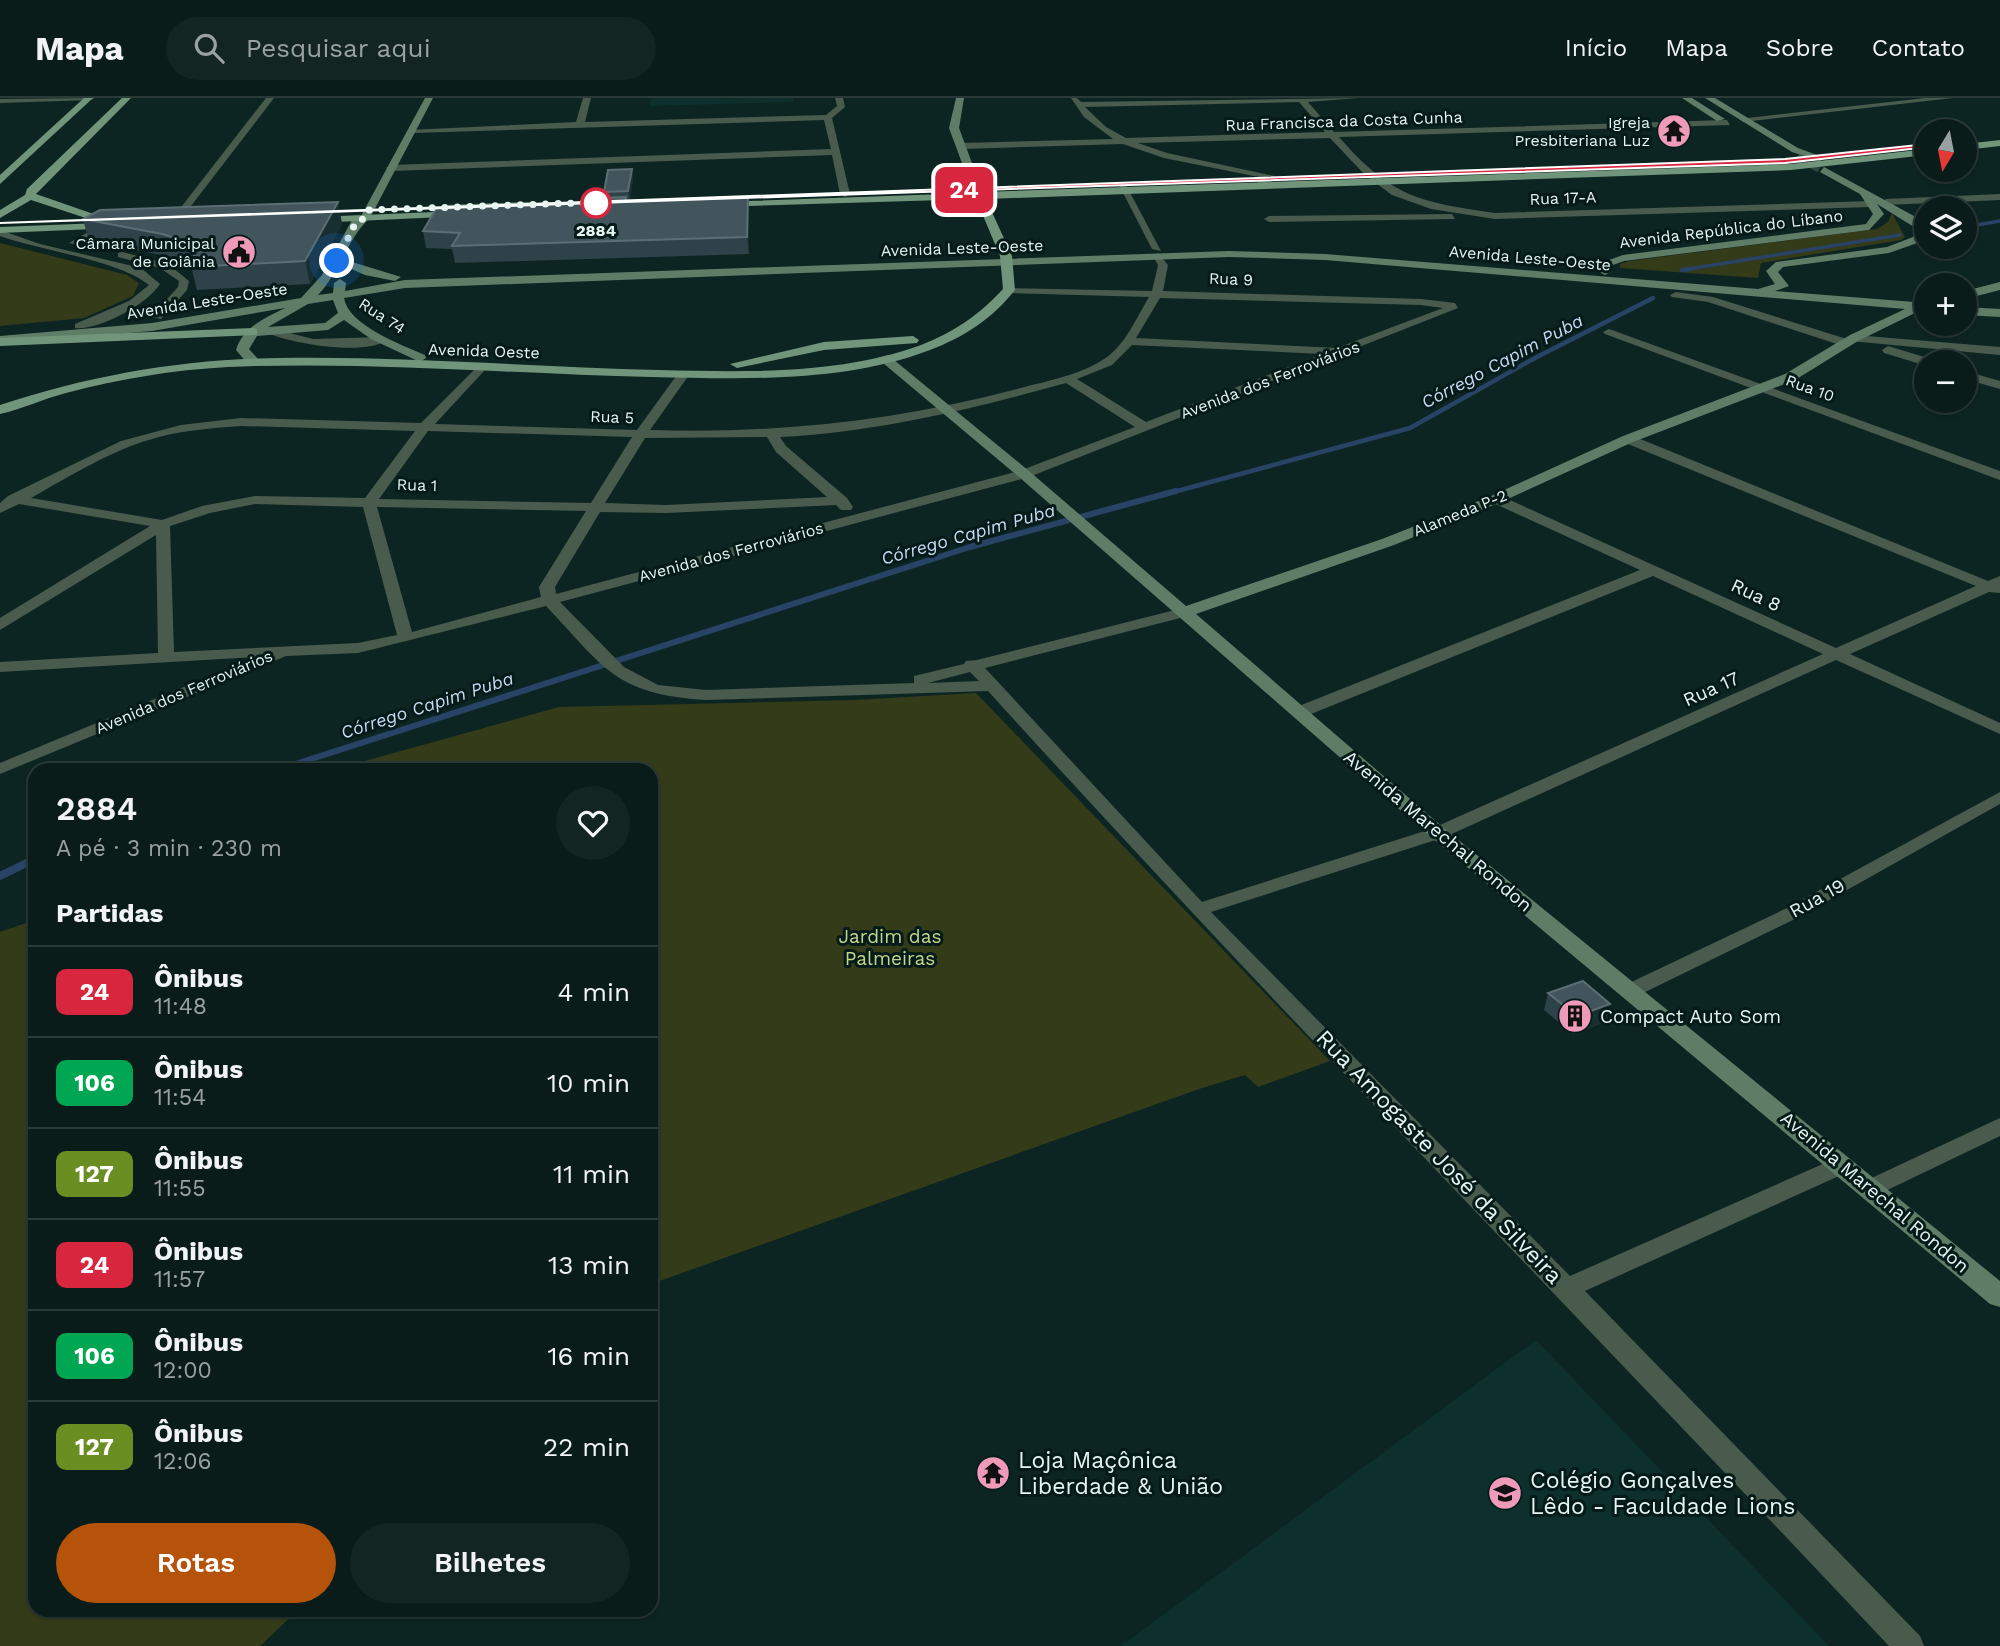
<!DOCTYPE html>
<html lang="pt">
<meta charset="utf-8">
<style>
body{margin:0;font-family:"Work Sans",sans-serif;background:#132523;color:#f1f3f6;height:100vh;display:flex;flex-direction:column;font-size:26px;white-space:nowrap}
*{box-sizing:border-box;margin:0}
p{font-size:23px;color:#99a1a2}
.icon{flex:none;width:38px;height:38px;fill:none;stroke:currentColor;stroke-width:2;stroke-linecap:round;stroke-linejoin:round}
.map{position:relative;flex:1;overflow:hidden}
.drawer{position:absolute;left:28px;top:665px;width:630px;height:854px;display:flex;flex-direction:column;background:#0a1c1a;border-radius:21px;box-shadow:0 2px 5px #0004,0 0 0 2px #2a3a39}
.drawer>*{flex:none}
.badge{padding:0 14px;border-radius:10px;font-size:24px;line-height:46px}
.needle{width:46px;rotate:190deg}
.tools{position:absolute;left:1914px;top:21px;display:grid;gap:14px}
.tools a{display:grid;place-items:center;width:63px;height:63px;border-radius:50%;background:#0a1c1a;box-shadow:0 2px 5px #0004,0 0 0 2px #2a3a39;font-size:35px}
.you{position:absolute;width:35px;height:35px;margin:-18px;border:5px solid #fff;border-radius:50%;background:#1a73e8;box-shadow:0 0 0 10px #1a73e833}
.map>.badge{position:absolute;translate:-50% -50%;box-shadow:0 0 0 4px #fff}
h2{padding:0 28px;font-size:26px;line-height:63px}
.round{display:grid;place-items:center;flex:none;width:74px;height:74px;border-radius:37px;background:#132523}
.headline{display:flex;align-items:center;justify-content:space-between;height:119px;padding:0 28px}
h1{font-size:33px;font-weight:600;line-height:52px}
.action{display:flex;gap:14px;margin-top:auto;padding:14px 28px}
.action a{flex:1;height:80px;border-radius:42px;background:#b45309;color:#fff;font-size:28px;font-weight:600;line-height:80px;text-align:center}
.action a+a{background:#132523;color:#f1f3f6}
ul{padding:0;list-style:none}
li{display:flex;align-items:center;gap:21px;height:91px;padding:0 28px;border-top:2px solid #2a3a39}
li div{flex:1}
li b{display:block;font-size:26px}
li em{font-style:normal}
li .badge{min-width:77px;font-weight:700;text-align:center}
header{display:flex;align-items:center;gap:42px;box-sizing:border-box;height:98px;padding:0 35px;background:#0a1c1a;border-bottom:2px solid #2a3a39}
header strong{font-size:33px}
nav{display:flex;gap:38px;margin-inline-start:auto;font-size:24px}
.search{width:490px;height:63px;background:#132523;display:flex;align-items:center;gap:18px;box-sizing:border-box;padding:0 24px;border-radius:38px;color:#99a1a2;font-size:26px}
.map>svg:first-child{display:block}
.built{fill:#0d302c}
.green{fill:#343b19}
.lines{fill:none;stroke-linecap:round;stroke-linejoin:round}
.stream-far3{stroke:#284365;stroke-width:3.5}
.stream-far2{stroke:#284365;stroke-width:4.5}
.stream-far1{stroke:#284365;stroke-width:6}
.stream{stroke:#284365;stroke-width:8}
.secondary-tunnel{stroke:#2e4441;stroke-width:10;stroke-dasharray:10 5;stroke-linecap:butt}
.street{fill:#495b4d;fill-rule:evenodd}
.secondary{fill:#5f7c67;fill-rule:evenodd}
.primary{fill:#71957a;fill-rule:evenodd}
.wall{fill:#2e424a}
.shaded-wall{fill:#182f32}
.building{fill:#42555c;stroke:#5b6e73;stroke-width:2}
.line{fill:#d7263d;stroke:#fff;stroke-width:2}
.walk{stroke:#e6f4f2;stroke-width:7;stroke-dasharray:0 12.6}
.stop-dot{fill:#fff;stroke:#d7263d;stroke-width:3.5}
.labels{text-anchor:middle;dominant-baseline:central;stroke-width:6;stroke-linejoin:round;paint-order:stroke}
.far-street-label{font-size:16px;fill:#e6f4f2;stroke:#041b19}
.far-poi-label{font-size:16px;fill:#e6f4f2;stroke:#041b19;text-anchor:end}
.far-stop-label{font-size:16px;font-weight:bold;fill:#e6f4f2;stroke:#041b19}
.far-water-label{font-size:18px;font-style:italic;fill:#c9dbf3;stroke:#041b19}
.street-label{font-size:19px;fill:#e6f4f2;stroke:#041b19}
.park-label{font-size:19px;fill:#c5d58c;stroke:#041b19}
.poi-label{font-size:19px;fill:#e6f4f2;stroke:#041b19;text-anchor:start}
.near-street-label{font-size:23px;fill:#e6f4f2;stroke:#041b19}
.near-poi-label{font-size:23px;fill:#e6f4f2;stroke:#041b19;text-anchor:start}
</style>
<header>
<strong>Mapa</strong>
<div class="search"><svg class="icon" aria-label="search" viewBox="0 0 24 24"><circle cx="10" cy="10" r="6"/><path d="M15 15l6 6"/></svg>Pesquisar aqui</div>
<nav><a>Início</a><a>Mapa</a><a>Sobre</a><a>Contato</a></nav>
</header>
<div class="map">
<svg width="2000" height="1548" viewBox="0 0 2000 1548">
<rect width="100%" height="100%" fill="#0d2522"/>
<g class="built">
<path d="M651 0H793V4L649 8Z"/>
<path d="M1536 1242 1829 1548H1121Z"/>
</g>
<g class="green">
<path d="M1892 115 1905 139 1901 142 1761 165 1758 180 1620 170V166L1629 163 1877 131 1888 124Z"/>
<path d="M0 145 127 177 139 185 133 198 84 220 0 228Z"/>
<path d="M976 595 1330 963 1258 989 1245 977 1199 991 651 1186V672H350L365 663 559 609 854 602Z"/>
<path d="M35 822V1512H298L260 1548H0V834Z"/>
</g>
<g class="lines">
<g class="stream-far3">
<path d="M1965 129 2000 123"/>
<path d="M1682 172 1900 137"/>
</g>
<g class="stream-far2">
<path d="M1682 172 1691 171"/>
<path d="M1170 395 1410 330 1535 260 1653 200"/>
</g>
<path class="stream-far1" d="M277 672 970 449 1176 393"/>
<path class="stream" d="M0 778 35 761"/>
<path class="secondary-tunnel" d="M1798 58 1824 72"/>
<g class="street">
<path d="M95 0 91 2 0 5V1Z"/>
<path d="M266 0H274L181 121H175V117Z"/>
<path d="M583 0H591L585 24 826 17 837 8 835 0H843L845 9 832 20 850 96 845 99 840 96 832 57 391 73 386 70 391 67 831 51 824 22 413 35 409 32 576 24Z"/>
<path d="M1071 0H1077L1081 4 1358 0 1308 4 1334 34 1727 22 1730 27 1339 39C1391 99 1419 104 1495 115L1870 103 1875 106 1870 109 1495 121 1431 111 1392 97 1365 77 1330 40 1138 45 1167 55 1274 78V82L1258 91 1253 88 1264 80 1164 60 1123 46 962 51 958 48 962 45 1113 41 1084 19ZM1299 4 1325 34 1126 40 1106 29 1085 9Z"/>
<path d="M1925 0H1953L1743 24 1739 21Z"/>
<path d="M1118 85 1126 87 1161 153 1152 151Z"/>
<path d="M2000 96V102L1886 107 1881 104 1886 101Z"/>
<path d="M1452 116 1455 121 1269 124 1264 121 1269 118Z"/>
<path d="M102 126 106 127V131L78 147 69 145Z"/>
<path d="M0 132 40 146 141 170 160 186C148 206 98 233 75 230V226L129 203 149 187C118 162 42 153 0 138Z"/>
<path d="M122 154 168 166 189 183 187 192 161 221 151 219 178 189 179 183 160 170 118 159V155Z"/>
<path d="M1158 155 1168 167 1163 193 1421 201 1455 205 1458 210 1029 379 560 504 624 569 658 587 706 592 914 585V578L964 566 966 563 977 562 1183 510 1188 512V518L985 570 1202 804 1431 731 1823 556 1653 478 1306 618H1294L1292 614 1294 610 1640 472 1491 404V398H1501L1836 550 1976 488 1623 344V338H1633L1988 483 2000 478V495L1989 494 1850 556 2000 625V636L1836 562 1445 739 1211 814 1570 1178 1834 1061 1842 1059 1850 1061 1854 1067 1850 1073 1585 1193 1920 1538 1924 1548H1889C1589 1229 1282 917 988 593L706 602C614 596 605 570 546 508L358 555 286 558 0 676V665L256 559 0 574V564L158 555 156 437 0 532V520L150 428 19 406 0 415V405L8 398 121 343 181 327 241 320 421 325 480 266 486 270 484 273 435 326 637 332 679 274 683 273 689 277 650 332C775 336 896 323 1017 291 1046 283 1082 277 1107 259 1126 245 1137 219 1149 199L1009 195 1005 194V190L1152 193 1158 167 1153 158ZM1160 200 1421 207 1443 210 1337 250 1136 240ZM1132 247 1323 256 1146 324 1077 281 1112 267ZM1066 285 1135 329 1019 373 556 496 555 489 600 414 666 415 836 407 841 412H851L853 409 847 400 786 348 780 339C878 334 972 311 1066 285ZM241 328 415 333 365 400 255 398 202 408 162 422 31 400C72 377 113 351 159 339 186 332 214 330 241 328ZM428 333 632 339 591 405 379 401ZM767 339 776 354 827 399 666 407 605 405 645 340ZM255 406 363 409 397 537 358 545 174 554 170 428 210 415ZM377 409 586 413 539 489 541 499 412 534ZM970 574 979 583 928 585Z"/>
<path d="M1676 194 1713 199 1850 242V238L1854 237 2000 249V257L1850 243V247L1846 249 1708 204 1672 199 1670 197Z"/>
<path d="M274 231 313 241 381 239 387 242C365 258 295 246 270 236L268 234Z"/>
<path d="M1609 231 2000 373V382L1605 236 1603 234Z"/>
<path d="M1888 248 1931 261 1933 264H1927V268L1884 255 1882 252Z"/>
<path d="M1965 273 2000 283V291L1965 281Z"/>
<path d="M2000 694V706L1799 819 1637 898H1623L1620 893 1623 888 1785 811Z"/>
<path d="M2000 1020V1038L1879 1096 1871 1099 1863 1096 1859 1090 1863 1084Z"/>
</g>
<g class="secondary">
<path d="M425 0H433L370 120C348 139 340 174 318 197L333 195 334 185 340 181 346 185 345 193 405 182 1229 153 1325 156 1758 191 1775 186 1766 173 1776 164 1887 149 1913 139 1914 129 1877 106 1884 116 1869 132 1624 163 1610 168 1611 174 1605 177 1599 174 1598 166 1623 157 1866 126 1873 116 1860 96 1820 74 1824 69 1914 118 1924 128 1923 143 1889 155 1783 169 1778 174 1789 188 1775 193 1927 205V213L1921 212 1858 243 1795 282 1633 344 1501 404 1394 447 1196 516 1445 731 2000 1183V1209L1990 1206 1431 739 1019 379 877 260 888 257 1029 373 1186 508 1382 441 1491 398 1623 338 1785 276 1850 237 1905 211 1325 162 1229 159 405 190 344 200C348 227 402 247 425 257L426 260 420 264 371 241 344 222 328 232 257 238 249 251 259 262 247 265 236 252C243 229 265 220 285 210L152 233 0 246V238L152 225 301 200 322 177 352 122 361 118ZM333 202 338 215 325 225 268 229 308 206Z"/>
<path d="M956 0H964L959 30 982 92 977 95 972 92 949 30Z"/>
<path d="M1682 0H1692L1725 21 1717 23Z"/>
<path d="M1705 0H1715L1798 50 1825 60 1820 63 1792 54Z"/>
<path d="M349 163 401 179 395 183 365 177 345 168 343 166Z"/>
<path d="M2000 184V192L1965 201V193Z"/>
<path d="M1965 209 2000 211V219L1965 217Z"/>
</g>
<g class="primary">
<path d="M84 0H93L0 86V77Z"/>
<path d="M122 0H131L36 96 105 120 106 122 101 125 118 126V130L0 135V129L101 125 31 102 0 120V112L25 97 27 91Z"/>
<path d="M2000 42V48L1965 52V46Z"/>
<path d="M1927 51V57L1791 72 986 101 1012 158 1015 192C992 221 964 239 930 252 843 285 743 281 652 279 511 276 369 263 228 269 173 272 118 281 66 295 43 301 22 311 0 316V307C92 277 183 261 280 260 406 258 533 269 659 272 744 274 840 277 921 247 954 234 979 217 1003 191L1000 158 976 101 715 109V105L719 104 973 95 972 92 977 89 983 94 1791 66Z"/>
<path d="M533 104 537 105V109L447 113 442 110 447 107Z"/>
<path d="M460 113 464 114V118L314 125 309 122 314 119Z"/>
<path d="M253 230 257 231V237L0 248V240Z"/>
<path d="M913 238 919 242 917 245 824 252 737 270 730 266 824 244Z"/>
</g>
</g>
<g class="wall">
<path d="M632 71 633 81 630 103 749 115V156L455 165 452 151 426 150 423 133 601 104 605 100 604 94Z"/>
<path d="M338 104 342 126 310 186 197 192 191 168 188 165 168 158 89 144 83 121Z"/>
<path d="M1548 895 1605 924 1573 936 1544 912Z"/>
</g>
<g class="shaded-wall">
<path d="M632 71 633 81 630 104 628 93Z"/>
<path d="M748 99 749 115V156L747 139Z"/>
<path d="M338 104 342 126 310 186 305 163Z"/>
<path d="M1610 906 1605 924 1573 936 1577 918Z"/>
</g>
<g class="building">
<path d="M632 71 628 93 604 94 608 72Z"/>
<path d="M626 99 625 103 748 99 747 139 452 148 460 135 423 133 436 111 601 104V100Z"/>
<path d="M338 104 305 163 191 169 195 155 182 142 162 136 83 121 100 112Z"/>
<path d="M1583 883 1610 906 1577 918 1548 895Z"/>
</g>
<path class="line" d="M1927 46 1929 49 1785 65 0 125 1785 61Z"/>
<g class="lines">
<path class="walk" d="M337 163 356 124 365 120 368 112 604 104 596 105"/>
</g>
<defs>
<g id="temple-disc" transform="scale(1.75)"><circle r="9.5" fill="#ef9ab8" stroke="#041b19"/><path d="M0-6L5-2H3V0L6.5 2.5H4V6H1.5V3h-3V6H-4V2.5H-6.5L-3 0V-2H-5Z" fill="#111"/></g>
<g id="civic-disc" transform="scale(1.75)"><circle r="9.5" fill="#ef9ab8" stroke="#041b19"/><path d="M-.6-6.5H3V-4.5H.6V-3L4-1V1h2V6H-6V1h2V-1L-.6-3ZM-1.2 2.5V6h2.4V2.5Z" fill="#111"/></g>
<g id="building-disc" transform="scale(1.75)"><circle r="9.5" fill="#ef9ab8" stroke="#041b19"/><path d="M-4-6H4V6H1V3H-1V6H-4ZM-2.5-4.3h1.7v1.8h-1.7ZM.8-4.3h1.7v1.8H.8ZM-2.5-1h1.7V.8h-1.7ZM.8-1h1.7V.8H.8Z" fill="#111"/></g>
<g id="university-disc" transform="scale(1.75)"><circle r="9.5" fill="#ef9ab8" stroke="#041b19"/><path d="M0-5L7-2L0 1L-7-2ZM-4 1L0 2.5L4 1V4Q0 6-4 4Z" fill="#111"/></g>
</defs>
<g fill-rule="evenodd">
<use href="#temple-disc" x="1674" y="33"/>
<use href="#civic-disc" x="239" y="154"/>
<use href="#building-disc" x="1575" y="918"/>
<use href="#temple-disc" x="993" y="1375"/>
<use href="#university-disc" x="1505" y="1395"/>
</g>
<circle class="stop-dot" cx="596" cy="105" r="14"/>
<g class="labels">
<g class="far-street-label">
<text transform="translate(1344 23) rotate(-2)">Rua Francisca da Costa Cunha</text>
<text transform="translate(1563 100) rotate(-2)">Rua 17-A</text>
<text transform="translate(1731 131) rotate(-7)">Avenida República do Líbano</text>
<text transform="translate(962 150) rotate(-2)">Avenida Leste-Oeste</text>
<text transform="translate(1530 160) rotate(5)">Avenida Leste-Oeste</text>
<text transform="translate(1231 181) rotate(2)">Rua 9</text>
<text transform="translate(207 203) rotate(-9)">Avenida Leste-Oeste</text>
<text transform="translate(382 218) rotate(33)">Rua 74</text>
<text transform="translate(484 253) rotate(2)">Avenida Oeste</text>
<text transform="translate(1270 282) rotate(-21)">Avenida dos Ferroviários</text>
<text transform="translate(1810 290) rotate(20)">Rua 10</text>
<text transform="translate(612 319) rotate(2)">Rua 5</text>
<text transform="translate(417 387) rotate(2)">Rua 1</text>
<text transform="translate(1460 415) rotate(-22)">Alameda P-2</text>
<text transform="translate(731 454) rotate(-15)">Avenida dos Ferroviários</text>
<text transform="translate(184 594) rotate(-23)">Avenida dos Ferroviários</text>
</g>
<g class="far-poi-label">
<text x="1650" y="24">Igreja<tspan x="1650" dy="18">Presbiteriana Luz</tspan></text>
<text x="215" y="145">Câmara Municipal<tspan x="215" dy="18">de Goiânia</tspan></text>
</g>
<g class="far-stop-label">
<text x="596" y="132">2884</text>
</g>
<g class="far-water-label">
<text transform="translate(1502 263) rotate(-28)">Córrego Capim Puba</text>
<text transform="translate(968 436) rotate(-16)">Córrego Capim Puba</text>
<text transform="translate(427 607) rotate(-18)">Córrego Capim Puba</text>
</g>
<g class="street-label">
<text transform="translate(1756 497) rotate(25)">Rua 8</text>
<text transform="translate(1711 591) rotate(-24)">Rua 17</text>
<text transform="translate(1438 733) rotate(40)">Avenida Marechal Rondon</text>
<text transform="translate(1817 800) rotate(-29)">Rua 19</text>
<text transform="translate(1875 1094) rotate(40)">Avenida Marechal Rondon</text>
</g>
<g class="park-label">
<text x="890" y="838">Jardim das<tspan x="890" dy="22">Palmeiras</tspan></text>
</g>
<g class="poi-label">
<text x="1600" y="918">Compact Auto Som</text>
</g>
<g class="near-street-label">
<text transform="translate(1439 1059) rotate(46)">Rua Amogaste José da Silveira</text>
</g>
<g class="near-poi-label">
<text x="1018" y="1362">Loja Maçônica<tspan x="1018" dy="26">Liberdade &amp; União</tspan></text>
<text x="1530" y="1382">Colégio Gonçalves<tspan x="1530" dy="26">Lêdo - Faculdade Lions</tspan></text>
</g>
</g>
</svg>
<div class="tools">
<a><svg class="needle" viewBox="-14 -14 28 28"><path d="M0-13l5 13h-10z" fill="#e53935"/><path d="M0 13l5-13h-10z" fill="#99a1a2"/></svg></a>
<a><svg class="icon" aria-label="layers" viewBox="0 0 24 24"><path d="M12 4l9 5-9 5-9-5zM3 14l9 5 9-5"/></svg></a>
<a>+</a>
<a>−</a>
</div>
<div class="you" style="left:337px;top:163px"></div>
<b class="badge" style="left:964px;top:92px;background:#d7263d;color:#fff">24</b>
<section class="drawer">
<div class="headline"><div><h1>2884</h1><p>A pé · 3 min · 230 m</p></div><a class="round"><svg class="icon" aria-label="heart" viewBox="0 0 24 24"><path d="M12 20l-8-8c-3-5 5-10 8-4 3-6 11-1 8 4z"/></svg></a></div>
<h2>Partidas</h2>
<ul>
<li><span class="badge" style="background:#d7263d;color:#fff">24</span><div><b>Ônibus</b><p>11:48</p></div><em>4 min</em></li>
<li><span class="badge" style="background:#00a651;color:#fff">106</span><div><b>Ônibus</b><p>11:54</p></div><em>10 min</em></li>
<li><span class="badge" style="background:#6b8e23;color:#fff">127</span><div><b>Ônibus</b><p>11:55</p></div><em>11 min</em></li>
<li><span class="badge" style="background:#d7263d;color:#fff">24</span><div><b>Ônibus</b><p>11:57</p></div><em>13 min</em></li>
<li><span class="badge" style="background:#00a651;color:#fff">106</span><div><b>Ônibus</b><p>12:00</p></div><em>16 min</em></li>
<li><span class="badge" style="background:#6b8e23;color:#fff">127</span><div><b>Ônibus</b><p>12:06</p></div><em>22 min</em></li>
</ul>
<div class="action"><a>Rotas</a><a>Bilhetes</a></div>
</section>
</div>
